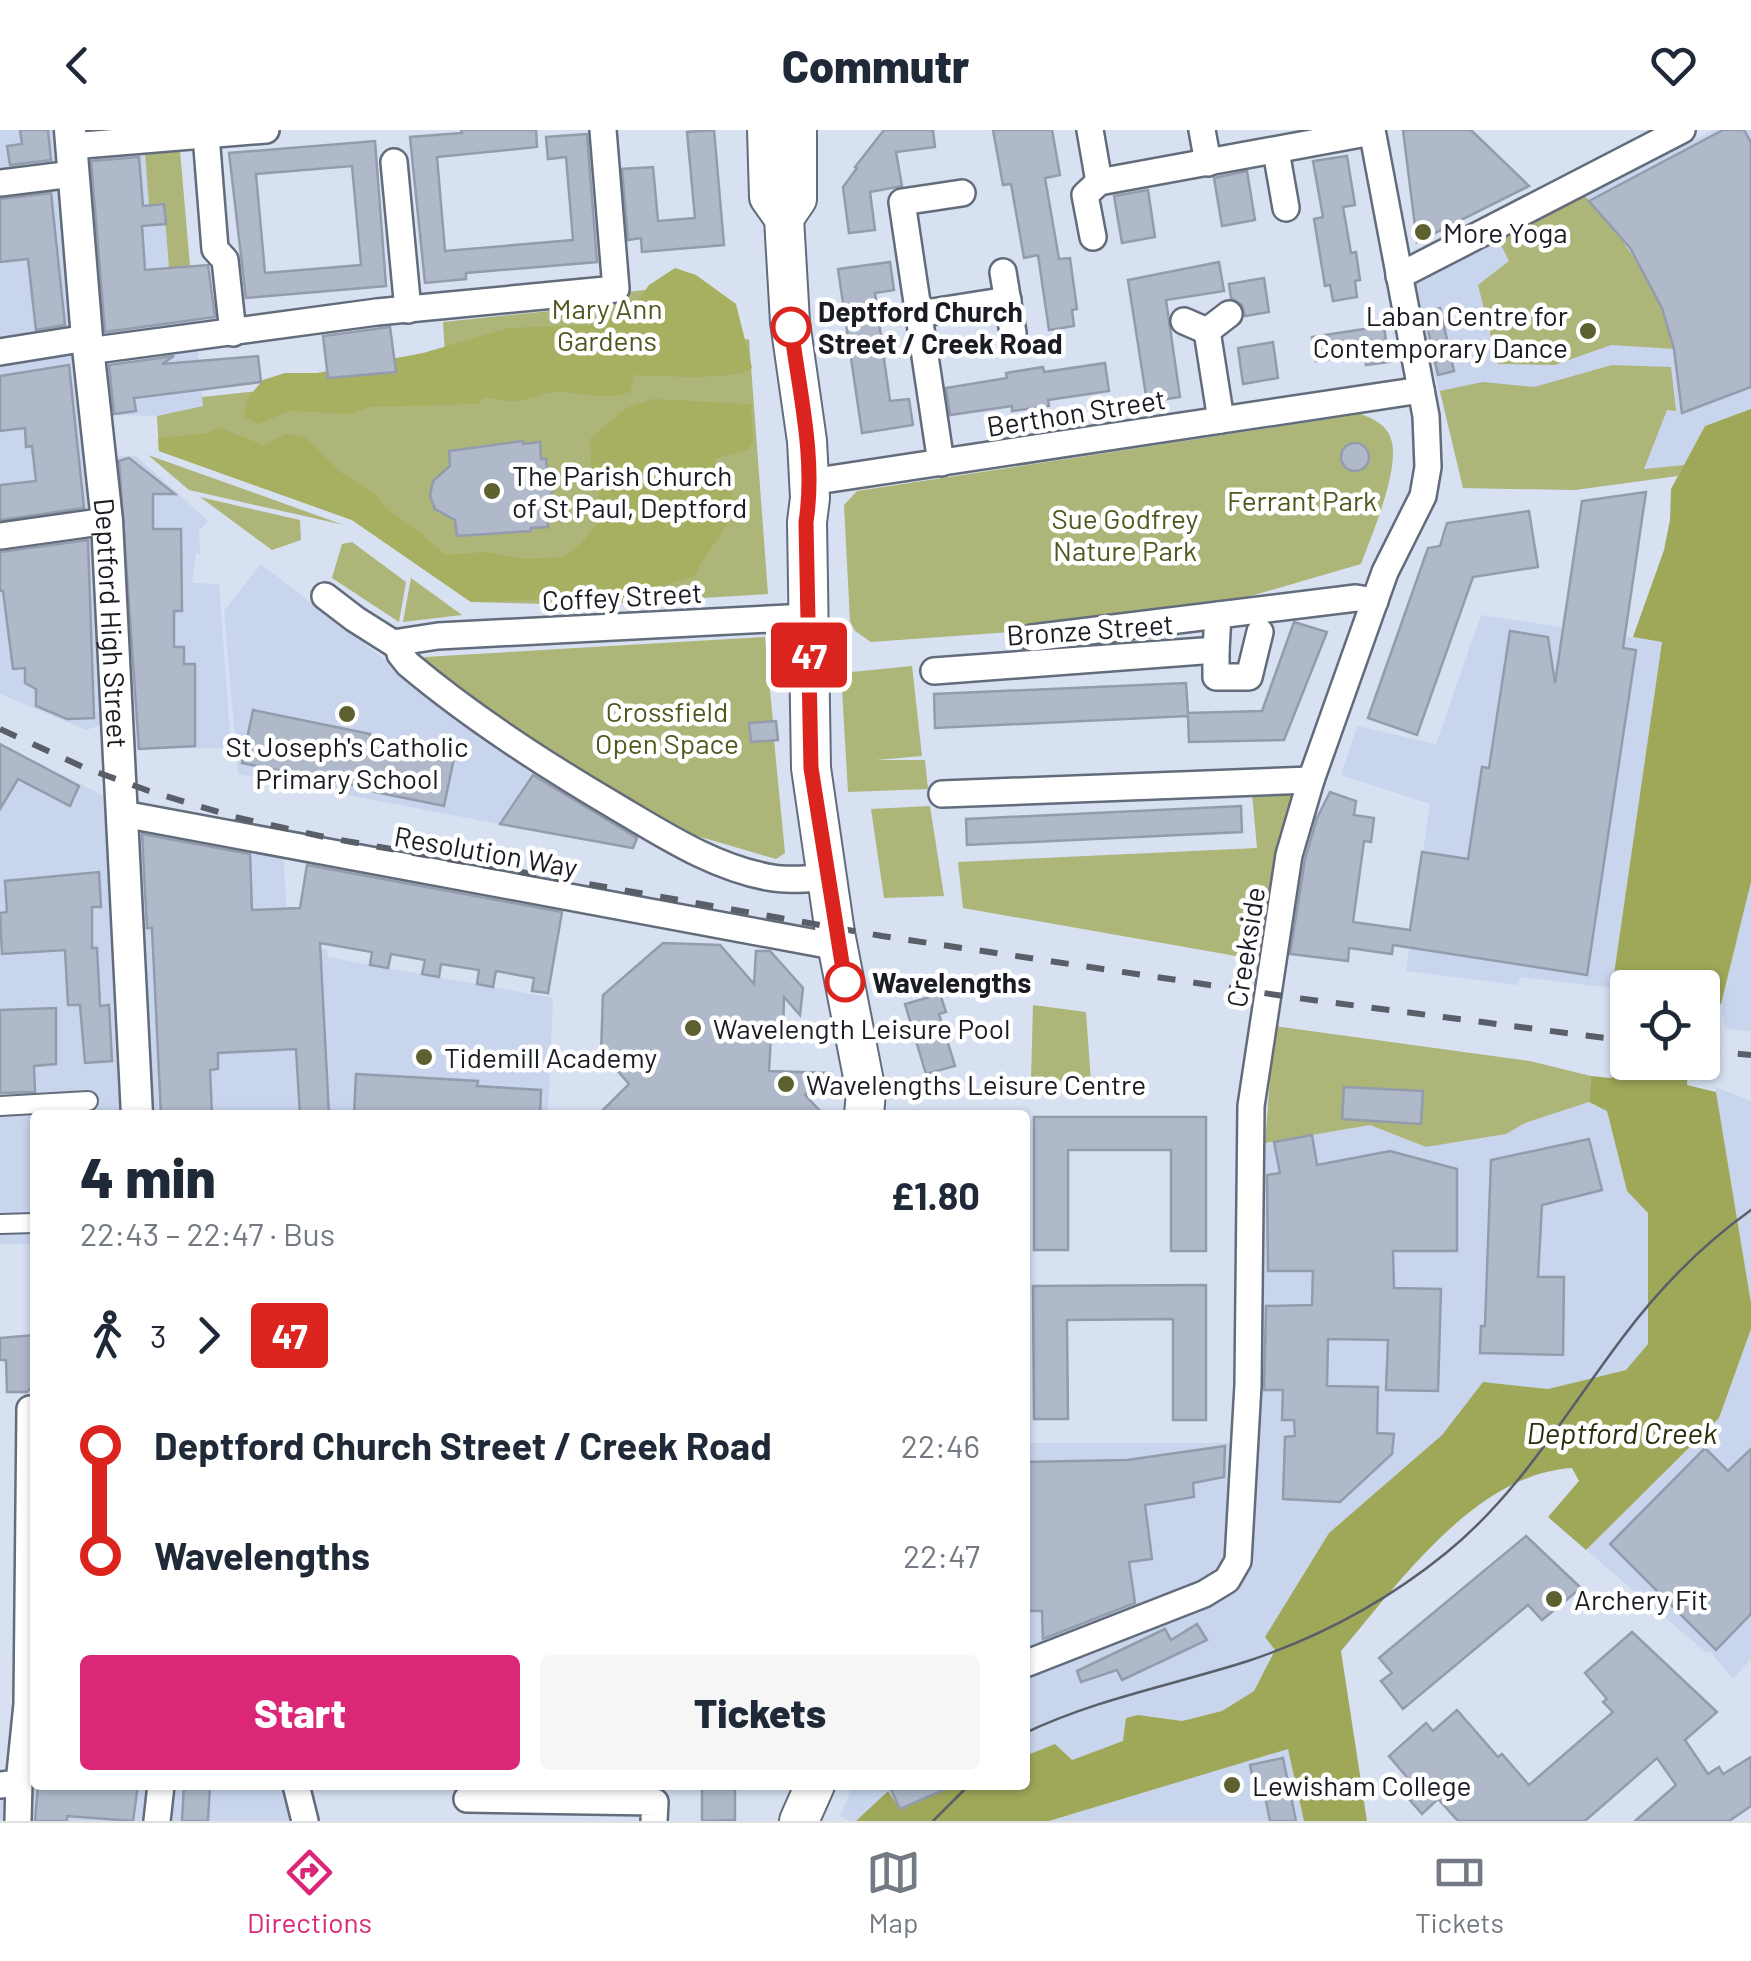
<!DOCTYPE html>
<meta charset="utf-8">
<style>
body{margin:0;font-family:Barlow,sans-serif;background:#f6f6f7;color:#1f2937;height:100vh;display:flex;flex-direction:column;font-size:38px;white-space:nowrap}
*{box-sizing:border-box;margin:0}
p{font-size:32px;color:#747a83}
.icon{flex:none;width:55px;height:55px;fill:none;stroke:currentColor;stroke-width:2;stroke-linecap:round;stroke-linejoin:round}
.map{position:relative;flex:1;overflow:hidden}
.side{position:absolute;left:30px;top:980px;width:1000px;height:680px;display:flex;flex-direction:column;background:#fff;border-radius:10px;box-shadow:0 2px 8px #0004}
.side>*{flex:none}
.badge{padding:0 20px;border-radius:8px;font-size:35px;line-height:65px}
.controls{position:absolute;left:1610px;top:840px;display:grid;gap:20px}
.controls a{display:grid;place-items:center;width:110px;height:110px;border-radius:10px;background:#fff;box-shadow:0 2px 8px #0004;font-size:50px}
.map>.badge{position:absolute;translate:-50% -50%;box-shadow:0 0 0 5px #fff}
.legs{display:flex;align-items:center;gap:15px;height:110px;padding:0 50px;font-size:32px}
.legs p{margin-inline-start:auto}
.head{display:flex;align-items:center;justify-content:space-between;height:170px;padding:0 50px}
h1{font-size:55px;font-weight:800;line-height:75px}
.button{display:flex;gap:20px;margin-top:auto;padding:20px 50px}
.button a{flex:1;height:115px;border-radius:10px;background:#db2777;color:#fff;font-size:40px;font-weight:800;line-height:115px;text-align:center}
.button a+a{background:#f6f6f7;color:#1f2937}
ul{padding:0 50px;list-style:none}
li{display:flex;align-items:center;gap:35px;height:110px;font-size:38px}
li i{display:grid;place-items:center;width:15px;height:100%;margin:0 12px;background:currentColor}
li i::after{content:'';width:25px;height:25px;margin:-12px;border:8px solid;border-radius:50%;background:#fff}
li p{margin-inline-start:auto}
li:first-child i{background:linear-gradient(#0000 50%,currentColor 0)}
li:last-child i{background:linear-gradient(currentColor 50%,#0000 0)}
header{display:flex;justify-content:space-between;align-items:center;height:130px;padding:0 50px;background:#fff;font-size:45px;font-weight:800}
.tab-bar{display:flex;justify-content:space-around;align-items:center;height:140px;border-top:2px solid #e0e1e3;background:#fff;font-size:28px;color:#747a83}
.tab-bar a{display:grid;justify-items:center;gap:5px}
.tab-bar .active{color:#db2777}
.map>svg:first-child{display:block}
.built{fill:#c8d5ed}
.green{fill:#aeb579}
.forest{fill:#a7af60}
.water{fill:#9fa759}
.building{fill:#afb9ca;stroke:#939cac;stroke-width:2.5;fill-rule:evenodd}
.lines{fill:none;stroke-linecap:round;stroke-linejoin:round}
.pedestrian-casing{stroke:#636c7b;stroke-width:22}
.minor-casing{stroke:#636c7b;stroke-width:30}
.tertiary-casing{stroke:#636c7b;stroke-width:35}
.primary-casing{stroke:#636c7b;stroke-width:42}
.pedestrian{stroke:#fff;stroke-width:18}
.minor{stroke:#fff;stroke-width:25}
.tertiary{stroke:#fff;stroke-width:30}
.primary{stroke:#fff;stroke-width:38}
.tram{stroke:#595e68;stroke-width:2.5}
.rail{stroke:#595e68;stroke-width:6;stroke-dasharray:18 18;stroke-linecap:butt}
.line-1-casing{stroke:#fff;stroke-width:22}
.line-1{stroke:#dc241f;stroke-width:15}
.poi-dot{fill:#5c612f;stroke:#fff;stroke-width:4}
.stop-1-dot{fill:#fff;stroke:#dc241f;stroke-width:5}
.labels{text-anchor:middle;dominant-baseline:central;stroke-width:9;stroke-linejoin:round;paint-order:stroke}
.poi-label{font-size:28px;fill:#191c22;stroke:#fff;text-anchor:start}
.park-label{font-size:28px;fill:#52571d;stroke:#fff}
.stop-label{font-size:28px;font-weight:bold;fill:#191c22;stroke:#fff;text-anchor:start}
.street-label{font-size:28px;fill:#191c22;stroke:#fff}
.water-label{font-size:30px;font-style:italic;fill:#2b2e0b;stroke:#fff}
</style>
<header><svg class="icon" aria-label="back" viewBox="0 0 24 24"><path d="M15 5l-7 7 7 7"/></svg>Commutr<svg class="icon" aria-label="heart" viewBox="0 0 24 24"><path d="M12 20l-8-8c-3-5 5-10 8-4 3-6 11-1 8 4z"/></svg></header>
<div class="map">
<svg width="1751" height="1691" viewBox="0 0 1751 1691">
<rect width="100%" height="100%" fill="#d7e1f2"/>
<g class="built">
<path d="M0 0H60L92 385 101 595 86 600 0 564Z"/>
<path d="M79 0H177L203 276 157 286 107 285Z"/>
<path d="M1714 0H1751V279L1705 296 1678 346 1575 360 1463 358 1413 154Z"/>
<path d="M113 326H136L208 391 199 401 200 423H196L192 453 219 454 231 618 135 619Z"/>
<path d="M261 434 383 528 535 638 499 694 238 644 224 481Z"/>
<path d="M1481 485 1662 512 1612 858 1520 847 1518 855 1406 841 1430 674 1341 645 1357 596 1436 614Z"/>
<path d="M0 614 141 684 283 721 296 921 293 819H327L328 827 553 868 548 985H35V1114H0Z"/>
<path d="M1751 752V901L1725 899 1721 874Z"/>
<path d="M1715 957 1751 971V1173L1716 962Z"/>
<path d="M1589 972 1607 981 1627 1061 1648 1083V1214L1634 1233 1626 1240 1548 1259 1483 1252 1442 1305 1329 1403 1254 1561 1222 1581 1182 1591 1138 1585 1124 1611 1072 1630 1025 1626V1313H1232L1254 1310 1265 1013 1370 995 1426 1017 1506 1004 1525 993Z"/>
<path d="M1751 1199V1529L1733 1549 1710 1521 1707 1523 1586 1420 1719 1288Z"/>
<path d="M35 1269V1655H286V1672L293 1691H0V1666L24 1664Z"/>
<path d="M1288 1618 1304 1691H1049Z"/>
<path d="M853 1655H957L900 1680 887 1661 856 1691H849L840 1686Z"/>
</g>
<g class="green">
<path d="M180 20 190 136 169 138 164 75H149L145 23Z"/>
<path d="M1585 66C1627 112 1659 158 1675 219L1611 215 1555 235 1498 234 1478 155 1509 131 1499 111Z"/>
<path d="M645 160 653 219 749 209 768 464 587 475 471 472 352 390 159 321 157 286 203 276 202 267 446 241 443 192 579 178 578 167Z"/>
<path d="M1612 235 1671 237 1676 281 1667 280 1644 339 1684 335 1678 346 1575 360 1463 358 1440 261 1483 252 1534 257Z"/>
<path d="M1361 284C1374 289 1387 295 1391 309 1401 337 1371 407 1361 434L1237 470 1054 499 871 512 855 501 850 491 844 375 857 361Z"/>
<path d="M148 325 344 395 189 360Z"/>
<path d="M200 367 300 390 301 410 272 420Z"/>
<path d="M352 412 406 452 399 492 332 448 342 414Z"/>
<path d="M411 448 462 485 403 492Z"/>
<path d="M765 507 773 592 750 593 752 612 774 610 785 723 776 729 690 704 574 638 460 561 423 532 425 527Z"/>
<path d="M912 536 922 626 876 630H925L928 659 848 662 841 543Z"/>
<path d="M1252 663 1298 665 1274 780 1262 790 1253 829 963 778 958 732 1257 718Z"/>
<path d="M930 676 944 766 884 768 871 679Z"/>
<path d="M1033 875 1086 882 1091 952 1031 949Z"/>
<path d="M1274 896 1530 931 1591 946 1589 972 1525 993 1506 1004 1426 1017 1370 995 1265 1013Z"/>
</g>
<g class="forest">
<path d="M675 138 696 145 736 174 752 238C738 251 658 246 634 245L630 262C598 272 585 261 556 262 542 263 530 270 517 271 506 272 494 269 484 267L478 274 370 277 350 284 290 281 258 294 245 287 246 270 263 250 285 243H317L423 223 509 198 592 195 629 183 649 155Z"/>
<path d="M653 269 751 274 753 311 748 320 714 329C718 339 728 346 731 356 741 395 706 416 695 446L628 467 471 472 352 390 159 321 158 308 207 303 220 298 264 315 286 304 306 308 340 342 374 363 387 379 421 403 445 425 485 422 526 429 562 427 581 414 598 391 599 364 592 352 590 309 626 278Z"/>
</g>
<g class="water">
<path d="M1751 279V752L1721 874 1703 872 1702 858H1628L1627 860 1612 858 1662 512 1633 507 1664 420 1670 390 1671 359 1705 296Z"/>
<path d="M1627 892 1628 932 1688 933 1687 955 1716 962 1751 1173V1199L1719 1288 1586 1420 1548 1387 1579 1351 1572 1338C1475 1344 1399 1453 1341 1521L1367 1691H1304L1288 1619 1049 1691H856L888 1661 900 1679 957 1655H1025V1626L1055 1614 1072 1630 1123 1611 1126 1588 1138 1585 1182 1591 1222 1581 1254 1561 1275 1520 1265 1507 1329 1403 1442 1305 1483 1252 1548 1259 1626 1240 1648 1214V1083L1627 1061 1607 981 1589 972 1591 946 1611 948 1620 943Z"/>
</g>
<g class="building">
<path d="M20 0H48L51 30 10 35 7 16 22 14Z"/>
<path d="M461 0H536L537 17 437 27 445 121 573 110 566 27 548 29 546 7 587 4 597 132 466 143V149L425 153 410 7 462 3Z"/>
<path d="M714 0 724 115 642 122 641 108 628 110 622 39 653 37 658 91 695 88 687 2Z"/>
<path d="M884 0H933L935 17 896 22 902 56 870 62 875 100 849 103 843 57 857 38 855 37Z"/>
<path d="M993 0H1052L1060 45 1045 48 1059 129 1070 128 1077 179 1072 180 1074 196 1049 200 1038 125 1024 128 1011 54 1003 55Z"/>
<path d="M1403 0H1471L1529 56 1417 112Z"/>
<path d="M1723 0H1744L1751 12V257L1682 283 1674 219 1662 178 1630 118 1589 71Z"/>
<path d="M375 11 386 156 246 168 229 23ZM352 36 361 135 265 143 256 44Z"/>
<path d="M1347 26 1355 75 1343 77 1351 123 1356 122 1360 150 1355 151 1357 167 1333 171 1330 155 1325 156 1314 89 1323 87 1313 31Z"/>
<path d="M139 27 143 76 164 74 166 94 142 96 145 140 208 135 215 187 105 202 91 31Z"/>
<path d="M1247 41 1255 90 1222 96 1214 48Z"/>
<path d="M1148 60 1155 107 1122 113 1114 66Z"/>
<path d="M51 63 65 195 36 200 28 129 0 132V69Z"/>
<path d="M890 132 894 160 875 163 883 222 890 271 909 269 913 295 862 303 838 139Z"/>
<path d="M1219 132 1224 161 1166 170 1180 267 1147 272 1128 150Z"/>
<path d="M1264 148 1269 182 1245 186 1242 175 1231 168 1229 154Z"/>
<path d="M1440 178 1454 241 1438 245 1424 182Z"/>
<path d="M1384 196 1389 232 1366 235 1365 224 1316 231 1312 207Z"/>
<path d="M390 197 396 242 328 248 323 206Z"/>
<path d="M1273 212 1278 248 1243 254 1238 218Z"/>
<path d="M174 226 162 234 258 226 261 252 134 268 136 281 114 284 109 235Z"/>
<path d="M1105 233 1109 261 1048 270 1049 276 1012 281V276L950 285 946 258 1007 248 1006 243 1043 237 1044 242Z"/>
<path d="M69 235 84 378 0 390V355L36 351 32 316 26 317 25 298 0 301V246Z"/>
<path d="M523 311V314L540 312 541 329H546L547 342 554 349 555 358 549 366 550 379 546 380 548 397 531 398V401L457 406 455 390 435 379 430 366 433 351 450 336 449 321Z"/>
<circle cx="1355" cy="327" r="14"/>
<path d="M129 328 175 364H153V399H181L182 481H174V517H184V534H195V616L139 619 119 331Z"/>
<path d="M1646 362 1623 518 1636 520 1587 845 1393 815 1392 824 1349 818 1348 831 1290 824 1305 729 1317 688 1330 662 1356 671 1354 685 1374 688 1371 712 1364 711 1353 792 1410 800 1422 722 1468 729 1482 637 1489 638 1510 501 1548 507 1555 553 1582 371Z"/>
<path d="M1529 381 1538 437 1473 447 1417 605 1368 588 1428 418 1440 416 1447 393Z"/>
<path d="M88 410 94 588 67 589 36 576V559L25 553V538L13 539 3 461H0V422Z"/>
<path d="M1294 492 1327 502 1284 610 1189 612 1188 586 935 598 934 564 1186 553 1188 583 1262 581Z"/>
<path d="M253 580 370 604 369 611 403 616 404 608 447 617 445 627 454 628 444 676 375 662 377 652 351 655 242 633Z"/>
<path d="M776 591 778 610 751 612 749 593Z"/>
<path d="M0 614 79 656 70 676 18 649 0 679Z"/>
<path d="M533 645 637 708 633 718 500 694Z"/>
<path d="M1241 676 1242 702 967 715 966 689Z"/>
<path d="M142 704 250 724 252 780 300 778 307 735 562 782 548 863 532 861 534 848 496 841 493 857 477 854 479 840 441 834 439 847 422 844 425 830 391 824 388 838 370 835 372 822 320 813 329 985H300L296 919 218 923V939L210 940 212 985H161L152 798H147Z"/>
<path d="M99 742 101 777H92V818H97L100 876 109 875 112 931 85 933 80 875H68L65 820 2 824 0 783 7 782 5 751Z"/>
<path d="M663 813 720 815 754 854 756 821H770L803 858 800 885 784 867 783 905H771L769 941 830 943 805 965 824 985H598L629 954 601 922 603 865Z"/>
<path d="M940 864 946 882 939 884 955 936 926 944 905 874Z"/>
<path d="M56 878V934L34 936 35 962 0 963V880Z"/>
<path d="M356 944 478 951 477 956 541 960 540 985H354Z"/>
<path d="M1344 957 1423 961 1421 994 1342 989Z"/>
<path d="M1034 987H1206V1121H1171V1020H1068V1120H1034Z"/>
<path d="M1312 1005 1317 1035 1390 1021 1457 1039V1121H1393L1394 1158 1441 1159 1438 1261 1386 1260 1388 1210 1328 1209 1327 1256 1378 1257 1377 1303 1394 1304 1392 1324 1340 1372 1283 1369 1285 1307 1295 1306 1294 1290H1282L1283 1260H1264L1266 1176 1312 1175 1313 1141H1268L1267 1045 1280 1043 1274 1012Z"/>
<path d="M1589 1009 1602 1060 1542 1075 1538 1147H1564L1563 1225 1480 1223 1481 1196H1485L1491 1030Z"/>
<path d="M1206 1155V1290H1173V1189L1067 1190 1068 1289H1034L1033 1156Z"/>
<path d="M34 1205 35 1253 27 1262H7L6 1230H0V1208Z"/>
<path d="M1225 1316 1224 1347 1193 1353 1194 1367 1145 1375 1152 1429 1129 1432 1135 1473 1043 1509 1042 1481H1025V1332L1127 1330Z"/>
<path d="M1705 1318 1728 1341 1751 1319V1484L1716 1520 1610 1414Z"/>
<path d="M1526 1406 1581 1458 1542 1490 1528 1475 1403 1579 1381 1551 1392 1543 1379 1528Z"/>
<path d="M1197 1494 1207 1510 1122 1550 1117 1540 1081 1552 1077 1541 1165 1499 1171 1510Z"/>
<path d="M1632 1502 1717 1582 1685 1610 1708 1644 1719 1637 1723 1644 1751 1627V1676L1729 1691H1635L1676 1655 1657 1628 1585 1691H1458L1438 1669 1422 1684 1402 1661 1411 1652 1389 1626 1426 1593 1433 1601 1457 1580 1498 1627 1502 1624 1529 1655 1613 1582 1603 1572 1607 1569 1585 1543Z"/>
<path d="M1283 1628 1296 1691H1270L1264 1661 1256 1663 1250 1635Z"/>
<path d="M38 1655H138L133 1691 67 1686V1691H35Z"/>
<path d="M184 1655H210L208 1691H182Z"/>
<path d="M702 1655H735V1690L702 1691Z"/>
<path d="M889 1655H955L900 1679Z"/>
</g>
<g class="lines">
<g class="pedestrian-casing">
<g id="pedestrian">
<path d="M0 976 88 971"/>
<path d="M0 1094 35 1093"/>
</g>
</g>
<g class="minor-casing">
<g id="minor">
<path d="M1090 0 1099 52 1372 2"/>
<path d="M1202 0 1208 33"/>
<path d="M206 5 215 119 225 130 233 203"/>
<path d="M71 16 266 0"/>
<path d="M1276 21 1286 78"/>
<path d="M394 32 408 180"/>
<path d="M0 53 73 44"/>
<path d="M1093 107 1085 65 1099 52"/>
<path d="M1003 142 1013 203"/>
<path d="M1399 146 1682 0"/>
<path d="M919 184 1008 170"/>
<path d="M1184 191 1207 201"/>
<path d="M1207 201 1221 290"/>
<path d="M1207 201 1229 184"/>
<path d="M88 221 377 182 616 159 603 0"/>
<path d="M0 222 87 208"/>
<path d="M941 333 902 72 962 63"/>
<path d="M810 352 1421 260"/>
<path d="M0 406 107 391"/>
<path d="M325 466 355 489 393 513 438 506 808 487"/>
<path d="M1032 508 1356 468 1375 471"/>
<path d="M398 513 400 524 408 534C472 588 542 633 615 676 664 705 716 739 773 748 790 751 809 748 826 748"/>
<path d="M1216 520V547H1249L1260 502"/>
<path d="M934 541 1216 520 1218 485"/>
<path d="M942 664 1311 650"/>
<path d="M123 684 838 817"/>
<path d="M1025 1534 1204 1464 1227 1450 1238 1431 1248 1255 1251 976 1289 725 1311 650 1385 442 1423 366 1428 337 1426 286 1372 0"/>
<path d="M0 1655 19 1653 27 1574 30 1279"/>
<path d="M296 1655 305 1691"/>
<path d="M467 1669 655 1672 654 1691"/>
<path d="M18 1691 19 1653"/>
<path d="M157 1691 161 1655"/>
</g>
</g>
<g class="tertiary-casing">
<g id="tertiary">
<path id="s1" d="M70 0 87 208 107 391 137 985"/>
</g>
</g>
<g class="primary-casing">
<g id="primary">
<path d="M767 0 769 67 784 88 790 192 807 311 810 368 807 392 811 638 835 803 866 962 864 985"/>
<path d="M784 88 797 69V0"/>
<path d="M799 1691 815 1655"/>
</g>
</g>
<use href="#pedestrian" class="pedestrian"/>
<use href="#minor" class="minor"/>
<use href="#tertiary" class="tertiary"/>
<use href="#primary" class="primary"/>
<g class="tram">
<path d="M1025 1603C1096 1569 1173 1555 1248 1531 1320 1507 1387 1471 1446 1423 1519 1364 1567 1281 1623 1207 1659 1159 1702 1115 1751 1080"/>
<path d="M933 1691 969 1655"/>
</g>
<g class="rail">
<path d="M0 599 83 637 149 661 235 687 329 708 882 806 1297 868 1628 911"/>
<path d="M1702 920 1751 925"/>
</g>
</g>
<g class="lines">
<g class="line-1-casing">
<path id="line-1" d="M791 197C799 261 816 328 806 392L811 638 845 852"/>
</g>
<use href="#line-1" class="line-1"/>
</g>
<g class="poi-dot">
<circle cx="1423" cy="102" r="10"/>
<circle cx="1588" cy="201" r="10"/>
<circle cx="492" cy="361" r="10"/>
<circle cx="347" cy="584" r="10"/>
<circle cx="693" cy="898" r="10"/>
<circle cx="424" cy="927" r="10"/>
<circle cx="786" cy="954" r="10"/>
<circle cx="1554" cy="1469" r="10"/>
<circle cx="1232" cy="1655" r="10"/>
</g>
<g class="stop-1-dot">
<circle cx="791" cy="197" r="18"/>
<circle cx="845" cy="852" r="18"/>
</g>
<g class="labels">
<g class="poi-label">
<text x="1443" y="102">More Yoga</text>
<text x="1568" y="185" text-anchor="end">Laban Centre for<tspan x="1568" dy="32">Contemporary Dance</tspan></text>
<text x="512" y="345">The Parish Church<tspan x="512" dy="32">of St Paul, Deptford</tspan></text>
<text x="347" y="616" text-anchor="middle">St Joseph's Catholic<tspan x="347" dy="32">Primary School</tspan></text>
<text x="713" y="898">Wavelength Leisure Pool</text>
<text x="444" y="927">Tidemill Academy</text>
<text x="806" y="954">Wavelengths Leisure Centre</text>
<text x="1574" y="1469">Archery Fit</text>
<text x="1252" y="1655">Lewisham College</text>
</g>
<g class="park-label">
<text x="607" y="178">Mary Ann<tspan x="607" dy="32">Gardens</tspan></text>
<text x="1302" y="370">Ferrant Park</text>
<text x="1125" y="388">Sue Godfrey<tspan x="1125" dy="32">Nature Park</tspan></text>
<text x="667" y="581">Crossfield<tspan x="667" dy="32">Open Space</tspan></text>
</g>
<g class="stop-label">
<text x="818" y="181">Deptford Church<tspan x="818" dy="32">Street / Creek Road</tspan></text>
<text x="872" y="852">Wavelengths</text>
</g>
<g class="street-label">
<text transform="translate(1076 282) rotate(-9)">Berthon Street</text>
<text transform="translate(622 466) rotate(-3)">Coffey Street</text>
<text stroke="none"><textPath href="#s1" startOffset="495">Deptford High Street</textPath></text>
<text transform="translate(1090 499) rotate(-4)">Bronze Street</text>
<text transform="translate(486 721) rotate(10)">Resolution Way</text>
<text transform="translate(1245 817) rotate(-81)">Creekside</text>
</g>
<g class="water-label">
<text x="1622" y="1302">Deptford Creek</text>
</g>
</g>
</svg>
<div class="controls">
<a><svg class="icon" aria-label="locate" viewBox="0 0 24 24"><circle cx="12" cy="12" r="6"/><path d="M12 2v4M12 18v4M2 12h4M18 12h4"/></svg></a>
</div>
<b class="badge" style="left:809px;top:525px;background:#dc241f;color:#fff">47</b>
<section class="side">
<div class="head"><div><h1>4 min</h1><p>22:43 – 22:47 · Bus</p></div><b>£1.80</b></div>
<div class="legs"><svg class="icon" aria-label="walk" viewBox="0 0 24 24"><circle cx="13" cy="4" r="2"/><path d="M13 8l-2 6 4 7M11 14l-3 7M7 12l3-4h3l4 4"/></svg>3<svg class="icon" aria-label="forward" viewBox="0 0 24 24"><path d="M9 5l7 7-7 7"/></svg><b class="badge" style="background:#dc241f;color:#fff">47</b></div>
<ul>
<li><i style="color:#dc241f"></i><b>Deptford Church Street / Creek Road</b><p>22:46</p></li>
<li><i style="color:#dc241f"></i><b>Wavelengths</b><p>22:47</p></li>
</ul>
<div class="button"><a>Start</a><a>Tickets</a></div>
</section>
</div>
<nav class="tab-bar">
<a class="active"><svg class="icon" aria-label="directions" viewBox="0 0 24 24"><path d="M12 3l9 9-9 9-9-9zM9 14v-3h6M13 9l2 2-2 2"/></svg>Directions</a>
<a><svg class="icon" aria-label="map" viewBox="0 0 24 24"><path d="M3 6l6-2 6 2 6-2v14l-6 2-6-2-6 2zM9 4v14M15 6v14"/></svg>Map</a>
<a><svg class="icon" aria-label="tickets" viewBox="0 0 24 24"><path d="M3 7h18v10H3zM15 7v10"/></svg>Tickets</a>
</nav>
